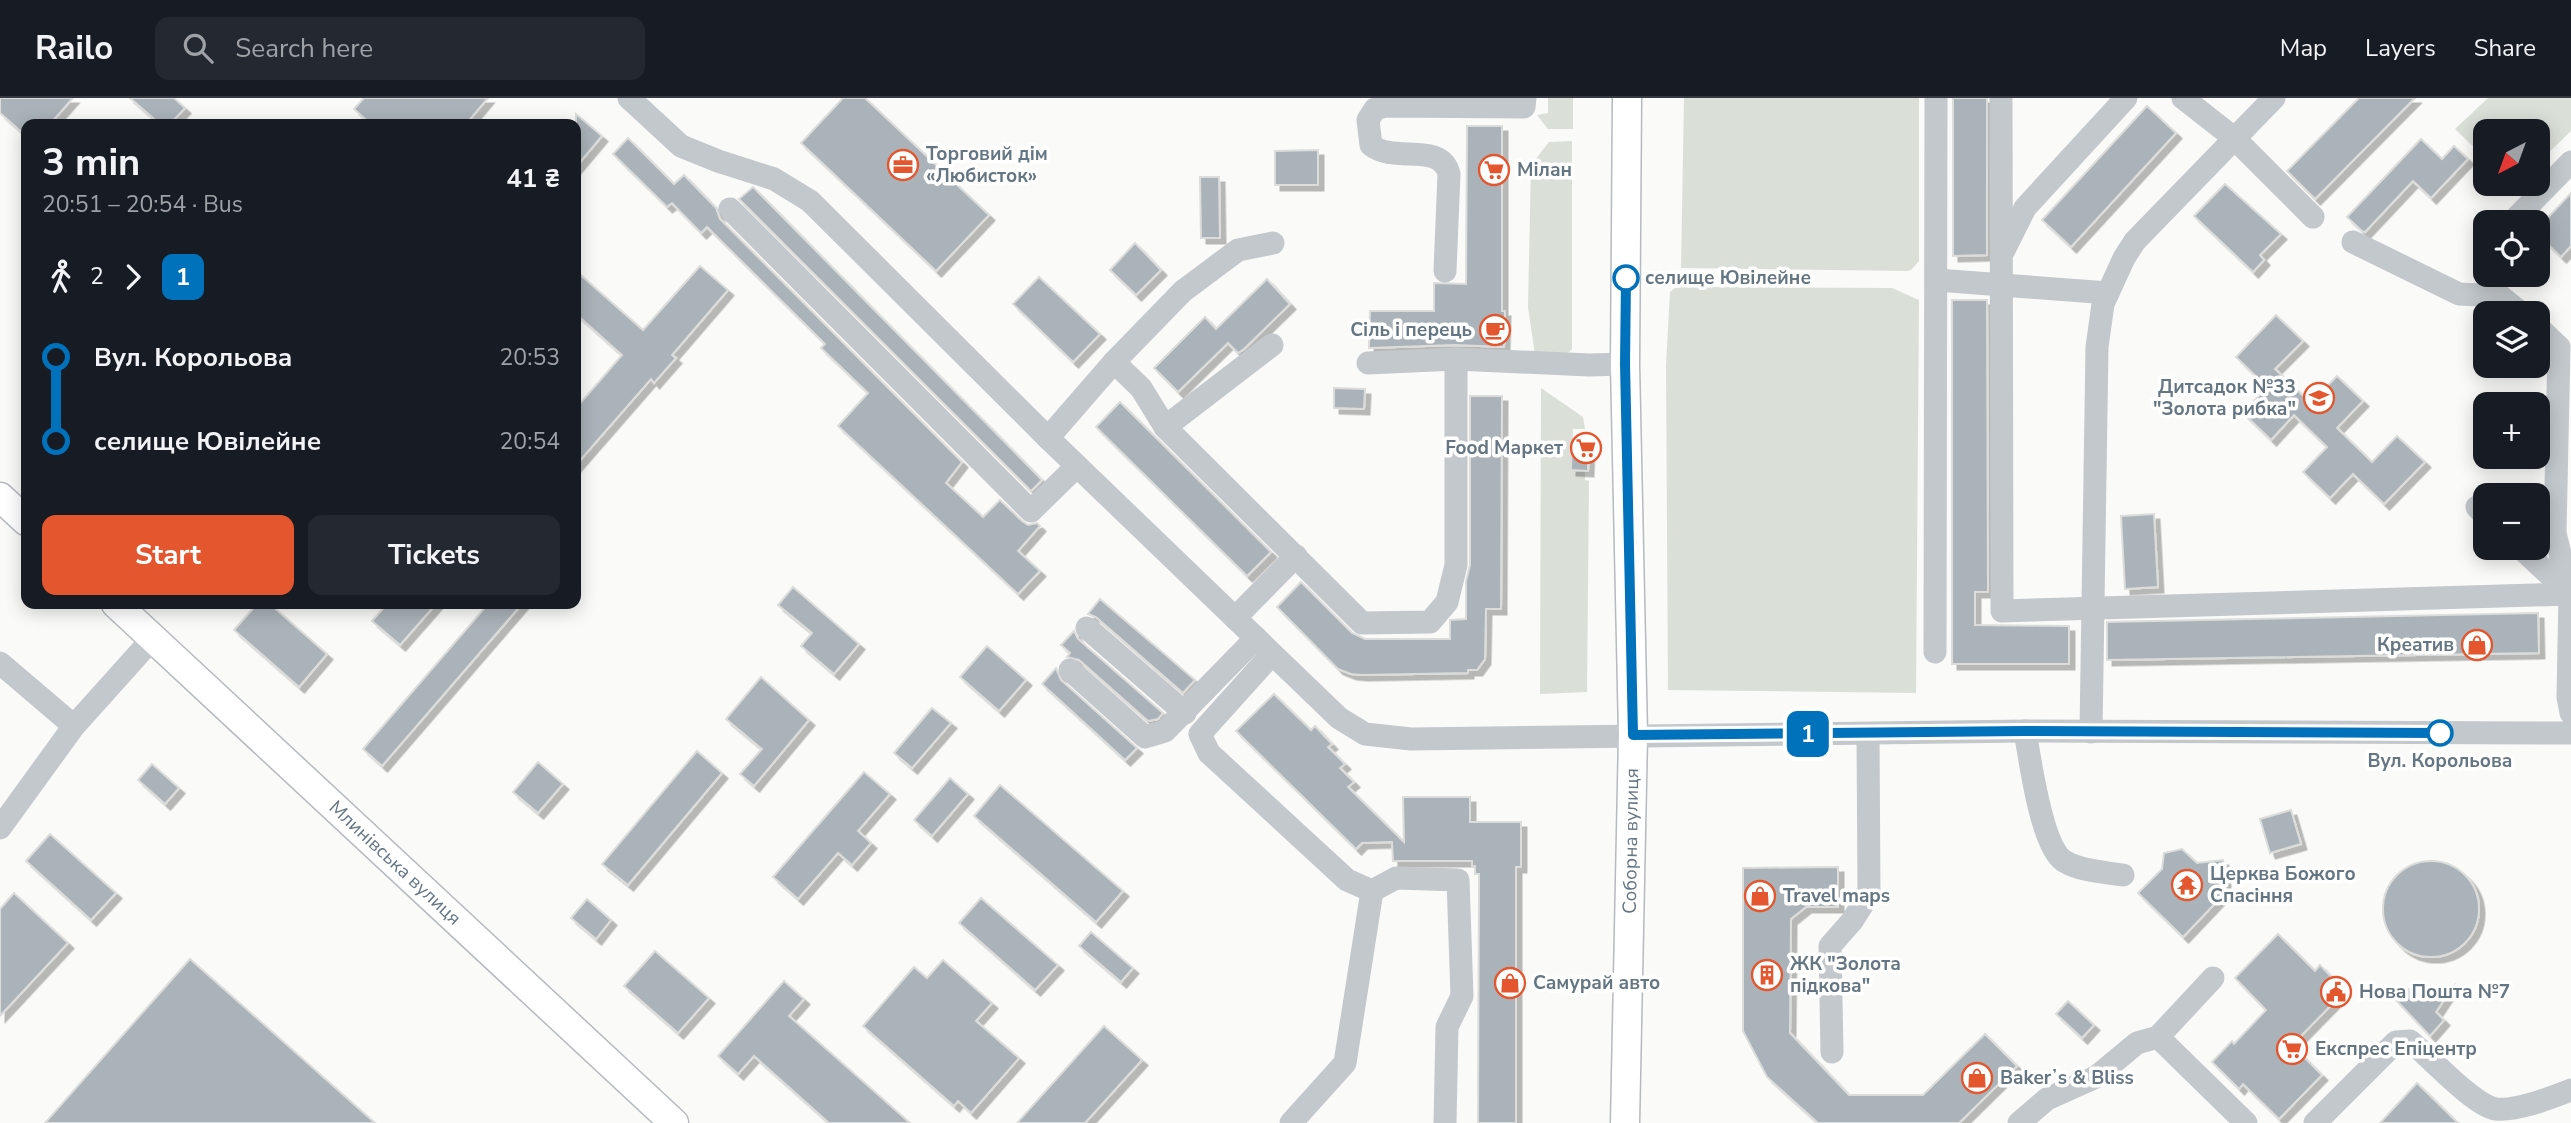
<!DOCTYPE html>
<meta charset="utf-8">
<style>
body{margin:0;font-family:"Nunito Sans",sans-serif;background:#242831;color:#f1f3f6;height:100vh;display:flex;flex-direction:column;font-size:26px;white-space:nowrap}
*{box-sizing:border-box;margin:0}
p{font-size:23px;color:#9ea1a6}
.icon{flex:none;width:38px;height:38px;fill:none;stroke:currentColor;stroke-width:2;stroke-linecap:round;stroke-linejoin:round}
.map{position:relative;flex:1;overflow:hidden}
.drawer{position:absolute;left:21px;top:21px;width:560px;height:490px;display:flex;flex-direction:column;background:#171b24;border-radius:14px;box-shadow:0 4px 18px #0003}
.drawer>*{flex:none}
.badge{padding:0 14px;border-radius:10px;font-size:24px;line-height:46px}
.needle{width:46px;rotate:221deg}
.controls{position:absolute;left:2473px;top:21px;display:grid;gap:14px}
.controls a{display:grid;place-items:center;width:77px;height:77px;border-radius:14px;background:#171b24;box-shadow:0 4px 18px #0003;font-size:35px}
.map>.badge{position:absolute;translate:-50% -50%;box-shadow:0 0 0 4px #fff}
.legs{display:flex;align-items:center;gap:10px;height:77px;padding:0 21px;font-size:23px}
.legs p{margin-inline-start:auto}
.overview{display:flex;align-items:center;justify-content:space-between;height:119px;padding:0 21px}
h1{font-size:38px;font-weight:700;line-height:52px}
.primary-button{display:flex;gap:14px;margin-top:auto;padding:14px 21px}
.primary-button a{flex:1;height:80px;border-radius:14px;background:#e4572e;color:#fff;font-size:28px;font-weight:700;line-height:80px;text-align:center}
.primary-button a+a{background:#242831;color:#f1f3f6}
ul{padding:0 21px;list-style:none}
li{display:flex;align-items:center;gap:24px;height:84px;font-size:26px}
li i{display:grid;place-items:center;width:10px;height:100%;margin:0 9px;background:currentColor}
li i::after{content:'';width:18px;height:18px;margin:-9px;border:5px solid;border-radius:50%;background:#171b24}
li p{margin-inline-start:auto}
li:first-child i{background:linear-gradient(#0000 50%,currentColor 0)}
li:last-child i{background:linear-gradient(currentColor 50%,#0000 0)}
header{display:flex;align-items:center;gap:42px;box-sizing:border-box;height:98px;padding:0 35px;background:#171b24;border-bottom:2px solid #363941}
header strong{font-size:33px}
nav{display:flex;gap:38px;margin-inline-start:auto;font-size:24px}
.search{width:490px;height:63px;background:#242831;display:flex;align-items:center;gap:18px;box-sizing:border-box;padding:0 24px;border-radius:14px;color:#9ea1a6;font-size:26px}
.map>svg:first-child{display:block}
.green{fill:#dadfd7}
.building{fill:#aab3b9;stroke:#dcdcda;stroke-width:2;filter:url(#shadow)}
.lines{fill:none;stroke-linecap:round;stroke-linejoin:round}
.major-casing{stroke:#b5babe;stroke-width:31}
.minor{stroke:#c3c8cc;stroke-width:23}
.major{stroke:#fff;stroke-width:28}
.line-1-casing{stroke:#fff;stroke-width:16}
.line-1{stroke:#0072bc;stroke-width:10}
.stop-1-dot{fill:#fff;stroke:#0072bc;stroke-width:3.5}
.labels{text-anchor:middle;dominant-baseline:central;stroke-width:7;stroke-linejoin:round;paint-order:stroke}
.poi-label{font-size:19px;font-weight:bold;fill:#657683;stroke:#fff;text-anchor:start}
.stop-label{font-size:19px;font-weight:bold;fill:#657683;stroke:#fff;text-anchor:start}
.street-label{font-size:19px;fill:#657683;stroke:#fff}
</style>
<header>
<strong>Railo</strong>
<div class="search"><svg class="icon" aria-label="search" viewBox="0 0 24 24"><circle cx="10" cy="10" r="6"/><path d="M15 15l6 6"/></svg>Search here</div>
<nav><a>Map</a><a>Layers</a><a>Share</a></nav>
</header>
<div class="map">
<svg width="2571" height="1025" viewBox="0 0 2571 1025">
<defs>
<filter id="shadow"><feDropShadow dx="5.5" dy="5.5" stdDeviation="0" flood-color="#0004"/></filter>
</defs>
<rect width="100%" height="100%" fill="#fafaf8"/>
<g class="green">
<path d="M1548 0H1573V31H1548L1537 17 1548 15Z"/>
<path d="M1684 0H1919V163L1911 172 1907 173 1681 170Z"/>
<path d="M2488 0H2571V33L2538 65V33H2485V60L2455 31Z"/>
<path d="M1572 43V251L1566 257H1535L1528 209 1531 67 1549 44Z"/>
<path d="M1683 189 1892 190 1919 202 1916 595 1668 592 1666 267 1670 194 1675 190Z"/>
<path d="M1541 290 1583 319 1585 331H1573L1571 372 1585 373V382L1589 383 1587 594 1540 596Z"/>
</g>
<g class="building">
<path d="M0 0H73L50 26H26V38L0 15Z"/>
<path d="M130 0H174L185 10 170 26H160Z"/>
<path d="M364 0H488L466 26H371L354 11Z"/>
<path d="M843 0H865L989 117 936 173 801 45Z"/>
<path d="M1953 0H1987V157L1953 158Z"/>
<path d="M2359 0H2415L2315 101 2287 73Z"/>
<path d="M2147 8 2176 35 2071 149 2042 122Z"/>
<path d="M576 16 602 38 576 69Z"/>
<path d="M1467 28H1502V213H1505L1504 249 1455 247 1369 250 1370 213H1434V185L1466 186Z"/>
<path d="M628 40 674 86 684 77 716 110 720 121 962 364 946 385 983 419 1000 402 1022 423 1028 427 1037 425 1040 428 1018 453 1040 473 1018 496 838 328 868 295 821 250 825 246 707 129 701 135 672 105 667 109 613 56Z"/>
<path d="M2421 41 2442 61 2454 48 2468 61 2431 100 2413 83 2365 134 2362 133 2347 119Z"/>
<path d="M1318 52V87H1275V53Z"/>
<path d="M1200 79H1219L1220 140H1201Z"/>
<path d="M2225 86 2281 136 2260 157 2264 162 2253 174 2194 118Z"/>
<path d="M753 89 1042 382 1031 393 739 101Z"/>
<path d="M2571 95V148L2561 159 2538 137V130Z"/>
<path d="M1135 145 1161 172 1136 197 1110 172Z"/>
<path d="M700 168 728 192 672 257 676 260 654 285 651 281 576 367V310L622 257 576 216V173L643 232Z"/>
<path d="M1039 179 1100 236 1073 264 1013 206Z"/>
<path d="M1267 181 1290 206 1244 251 1238 255 1228 245 1178 294 1154 270 1205 219 1216 231Z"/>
<path d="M1952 202H1987L1988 494H1975V527L2069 528V566H1952Z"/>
<path d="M2276 217 2303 243 2275 271 2311 305 2337 278 2363 303 2337 330 2372 364 2397 338 2425 364 2384 406 2353 376 2330 400 2303 374 2327 349 2294 317 2271 342 2243 315 2267 289 2236 259Z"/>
<path d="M1334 290 1365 291 1364 311 1334 310Z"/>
<path d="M1470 298H1502L1501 511H1486L1485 561 1477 572H1468V575L1362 577 1351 576 1338 571 1277 509 1301 484 1352 535 1365 541H1450V522L1466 521V483L1470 467Z"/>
<path d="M1120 304 1271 454 1247 478 1096 329Z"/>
<path d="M1572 341H1589L1588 373 1571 372Z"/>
<path d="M2154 416 2158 489 2125 491 2121 418Z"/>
<path d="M793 489 859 546 834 576 801 548 812 535 778 507Z"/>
<path d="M1100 501 1195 582 1183 595 1096 519 1088 516Z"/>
<path d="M257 506H270L327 556 299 589 234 532Z"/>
<path d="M387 506H436L400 547 372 523Z"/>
<path d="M488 506H522L382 668 363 651Z"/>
<path d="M2538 515 2539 555 2107 562V524Z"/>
<path d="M1074 533 1078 541 1163 615 1158 621 1148 623 1079 562 1067 559 1070 555 1061 547Z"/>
<path d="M987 548 1026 582 999 613 960 579Z"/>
<path d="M1056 570 1061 582 1137 650 1125 662 1042 586Z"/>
<path d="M761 579 809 622 754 688 740 676 762 651 726 621Z"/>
<path d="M1274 596 1311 632 1315 628 1332 646 1328 649 1345 666 1340 670 1354 684 1348 689 1404 744 1403 699H1470V724H1521V769H1516V1025H1478L1479 776H1475V768H1472V763H1393L1392 744 1362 745 1356 751 1236 633Z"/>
<path d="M932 610 951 625 912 670 894 655Z"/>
<path d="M697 653 722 675 628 787 602 766Z"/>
<path d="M538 664 563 686 538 715 513 694Z"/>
<path d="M152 666 179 690 165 706 138 682Z"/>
<path d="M864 674 890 696 858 733 871 745 852 767 838 755 798 801 773 779Z"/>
<path d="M950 680 968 696 932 738 914 722Z"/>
<path d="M1000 687 1123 793 1096 824 974 718Z"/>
<path d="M2291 712 2301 746 2270 755 2260 721Z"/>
<path d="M50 736 116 795 91 822 26 763Z"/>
<path d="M2182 751 2197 765 2223 762 2226 794 2183 839 2138 795 2162 771 2164 755Z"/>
<circle cx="2431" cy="811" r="48"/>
<path d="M1838 769V809H1806L1791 821 1790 935 1849 997H1923L1985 936 2017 968 1959 1025H1818L1767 979 1743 933V770Z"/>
<path d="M14 795 68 845 0 918V811Z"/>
<path d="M981 800 1058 867 1035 892 959 825Z"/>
<path d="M587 801 611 822 596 841 571 820Z"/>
<path d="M1091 834 1133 870 1121 884 1079 848Z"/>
<path d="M2278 836 2315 873 2320 867 2345 893 2292 947 2322 977 2279 1021 2243 986 2239 991 2212 964 2232 943 2234 946 2266 912 2235 880Z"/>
<path d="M655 853 709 900 678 935 624 888Z"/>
<path d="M190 861 375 1025H45Z"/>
<path d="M943 862 992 905 976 923 1019 960 971 1015 958 1003 954 1008 863 928 914 869 927 880Z"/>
<path d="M784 883 804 901 789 918 910 1025H829L754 958 738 976 718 958Z"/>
<path d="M2454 887 2436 914 2444 922 2430 938 2395 901 2405 890 2428 897Z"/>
<path d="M2068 903 2094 927 2082 940 2056 916Z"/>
<path d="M1104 928 1142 962 1085 1025H1017Z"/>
<path d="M2417 985 2458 1025H2380Z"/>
</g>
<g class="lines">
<g class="major-casing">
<g id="major">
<path d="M0 399 26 423"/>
<path d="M116 506 674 1025"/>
<path d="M1625 1025 1633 637 1625 266 1627 0"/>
</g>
</g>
<g class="minor">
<path d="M629 0 681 48 718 63 774 81 810 103 1048 340 1339 620 1365 636 1411 641 2025 633 2571 635"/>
<path d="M2001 0 2002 513 2571 496"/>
<path d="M2183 0 2234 40 2313 119"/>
<path d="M730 111 1031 413 1077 368"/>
<path d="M2518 118 2571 64"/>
<path d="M2353 144 2459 196 2500 198 2521 215"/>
<path d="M2004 152 2025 110 2126 0"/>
<path d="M1445 173 1449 76C1441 43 1394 66 1371 47L1368 22 1375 11 1386 8 1524 9 1525 0"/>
<path d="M1937 182 2108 195"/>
<path d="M2538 229 2559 249 2555 435 2570 496 2568 599 2571 615"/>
<path d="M1114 264 1141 290 1165 329 1362 525 1430 524 1447 504 1456 467V261"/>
<path d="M1368 265 1456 261 1589 267 1625 266"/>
<path d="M1165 329 1272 247"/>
<path d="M1048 340 1114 264 1183 193 1238 152 1273 145"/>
<path d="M2477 409 2485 417"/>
<path d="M2521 450 2570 496"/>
<path d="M1235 520 1296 458"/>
<path d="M1087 530 1185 615"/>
<path d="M1935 554 1936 0"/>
<path d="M1272 556 1200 636 1209 655 1347 782 1372 793 1345 965 1291 1025"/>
<path d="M0 565 74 628"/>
<path d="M1070 572 1145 639 1165 633 1256 540"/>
<path d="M2025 633C2030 661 2041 748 2064 763 2080 773 2104 774 2123 777"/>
<path d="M2091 634 2097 249 2103 206 2124 160 2135 143 2274 0"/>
<path d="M0 730 74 628 153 540"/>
<path d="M1372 793 1396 780 1458 782 1462 898 1447 929 1445 1025"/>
<path d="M2213 880 2158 939 2246 1025"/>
<path d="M1832 954 1830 848 1852 823 1869 796 1868 636"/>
<path d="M2019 1025 2047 1001 2096 979 2137 945 2158 939"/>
<path d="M2315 1025 2396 944 2410 943C2429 958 2474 1008 2496 1011 2518 1013 2550 1000 2571 992"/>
</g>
<use href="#major" class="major"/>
</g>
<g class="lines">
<g class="line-1-casing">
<path id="line-1" d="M1626 180 1625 266 1633 637 2025 633 2440 635"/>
</g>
<use href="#line-1" class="line-1"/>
</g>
<defs>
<g id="office-ring" transform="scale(1.575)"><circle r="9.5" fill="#fff" stroke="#e4572e" stroke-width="1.5"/><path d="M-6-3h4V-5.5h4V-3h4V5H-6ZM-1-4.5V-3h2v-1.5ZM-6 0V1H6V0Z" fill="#e4572e"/></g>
<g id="supermarket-ring" transform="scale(1.575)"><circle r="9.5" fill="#fff" stroke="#e4572e" stroke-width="1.5"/><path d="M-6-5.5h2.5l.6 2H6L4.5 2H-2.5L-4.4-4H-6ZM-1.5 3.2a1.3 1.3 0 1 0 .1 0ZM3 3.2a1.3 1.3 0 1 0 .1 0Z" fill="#e4572e"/></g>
<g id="cafe-ring" transform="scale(1.575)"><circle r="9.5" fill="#fff" stroke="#e4572e" stroke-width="1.5"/><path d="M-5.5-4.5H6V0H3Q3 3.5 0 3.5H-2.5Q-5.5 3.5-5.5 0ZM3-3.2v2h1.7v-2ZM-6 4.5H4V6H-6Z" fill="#e4572e"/></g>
<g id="school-ring" transform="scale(1.575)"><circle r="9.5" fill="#fff" stroke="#e4572e" stroke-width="1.5"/><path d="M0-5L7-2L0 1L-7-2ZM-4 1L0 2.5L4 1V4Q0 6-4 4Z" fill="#e4572e"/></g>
<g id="shop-ring" transform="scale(1.575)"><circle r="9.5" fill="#fff" stroke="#e4572e" stroke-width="1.5"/><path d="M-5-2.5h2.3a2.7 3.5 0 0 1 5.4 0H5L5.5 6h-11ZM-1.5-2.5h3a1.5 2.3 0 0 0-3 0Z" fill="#e4572e"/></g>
<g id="temple-ring" transform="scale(1.575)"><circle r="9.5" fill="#fff" stroke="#e4572e" stroke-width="1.5"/><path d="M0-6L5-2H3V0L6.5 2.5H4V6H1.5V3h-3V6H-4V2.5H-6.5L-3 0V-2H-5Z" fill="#e4572e"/></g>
<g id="building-ring" transform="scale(1.575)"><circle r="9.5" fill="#fff" stroke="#e4572e" stroke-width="1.5"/><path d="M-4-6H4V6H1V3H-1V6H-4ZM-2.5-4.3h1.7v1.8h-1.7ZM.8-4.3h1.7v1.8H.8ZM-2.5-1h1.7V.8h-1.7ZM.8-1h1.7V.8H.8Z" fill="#e4572e"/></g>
<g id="civic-ring" transform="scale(1.575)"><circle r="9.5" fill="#fff" stroke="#e4572e" stroke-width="1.5"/><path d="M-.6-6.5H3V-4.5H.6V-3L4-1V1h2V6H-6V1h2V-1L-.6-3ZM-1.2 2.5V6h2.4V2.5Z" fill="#e4572e"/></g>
</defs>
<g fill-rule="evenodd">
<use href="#office-ring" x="903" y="67"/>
<use href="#supermarket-ring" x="1494" y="72"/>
<use href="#cafe-ring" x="1495" y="232"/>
<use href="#school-ring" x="2319" y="300"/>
<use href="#supermarket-ring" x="1586" y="350"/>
<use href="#shop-ring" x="2477" y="547"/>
<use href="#temple-ring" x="2187" y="787"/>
<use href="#shop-ring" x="1760" y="798"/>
<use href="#building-ring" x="1767" y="877"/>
<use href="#shop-ring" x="1510" y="885"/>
<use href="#civic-ring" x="2336" y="894"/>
<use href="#supermarket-ring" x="2292" y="951"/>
<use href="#shop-ring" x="1977" y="980"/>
</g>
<g class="stop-1-dot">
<circle cx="1626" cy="180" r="12"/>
<circle cx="2440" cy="635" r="12"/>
</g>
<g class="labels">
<g class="poi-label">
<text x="926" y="56">Торговий дім<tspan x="926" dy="22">«Любисток»</tspan></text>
<text x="1517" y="72">Мілан</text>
<text x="1472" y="232" text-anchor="end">Сіль і перець</text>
<text x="2296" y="289" text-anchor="end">Дитсадок №33<tspan x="2296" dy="22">"Золота рибка"</tspan></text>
<text x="1563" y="350" text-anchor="end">Food Маркет</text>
<text x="2454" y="547" text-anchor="end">Креатив</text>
<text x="2210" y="776">Церква Божого<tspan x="2210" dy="22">Спасіння</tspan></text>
<text x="1783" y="798">Travel maps</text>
<text x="1790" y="866">ЖК "Золота<tspan x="1790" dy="22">підкова"</tspan></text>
<text x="1533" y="885">Самурай авто</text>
<text x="2359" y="894">Нова Пошта №7</text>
<text x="2315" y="951">Експрес Епіцентр</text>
<text x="2000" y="980">Bakerʼs &amp; Bliss</text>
</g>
<g class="stop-label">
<text x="1645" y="180">селище Ювілейне</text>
<text x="2440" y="663" text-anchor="middle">Вул. Корольова</text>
</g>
<g class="street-label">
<text transform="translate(1631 743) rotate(-89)">Соборна вулиця</text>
<text transform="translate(395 765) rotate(43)">Млинівська вулиця</text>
</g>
</g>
</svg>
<div class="controls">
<a><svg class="needle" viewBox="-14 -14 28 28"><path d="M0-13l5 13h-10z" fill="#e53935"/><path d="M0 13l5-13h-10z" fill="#9ea1a6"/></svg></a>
<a><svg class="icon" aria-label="locate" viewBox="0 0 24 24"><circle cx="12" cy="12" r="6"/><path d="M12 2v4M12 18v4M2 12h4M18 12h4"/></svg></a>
<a><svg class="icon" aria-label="layers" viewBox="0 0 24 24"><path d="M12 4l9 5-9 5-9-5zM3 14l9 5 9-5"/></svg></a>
<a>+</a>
<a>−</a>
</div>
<b class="badge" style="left:1808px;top:636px;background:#0072bc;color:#fff">1</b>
<section class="drawer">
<div class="overview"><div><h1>3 min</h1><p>20:51 – 20:54 · Bus</p></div><b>41 ₴</b></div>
<div class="legs"><svg class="icon" aria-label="walk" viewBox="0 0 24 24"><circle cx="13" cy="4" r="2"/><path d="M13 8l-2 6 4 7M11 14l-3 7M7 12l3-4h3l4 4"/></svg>2<svg class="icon" aria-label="forward" viewBox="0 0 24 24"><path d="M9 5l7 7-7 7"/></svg><b class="badge" style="background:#0072bc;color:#fff">1</b></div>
<ul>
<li><i style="color:#0072bc"></i><b>Вул. Корольова</b><p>20:53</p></li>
<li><i style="color:#0072bc"></i><b>селище Ювілейне</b><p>20:54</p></li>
</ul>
<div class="primary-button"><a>Start</a><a>Tickets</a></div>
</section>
</div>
